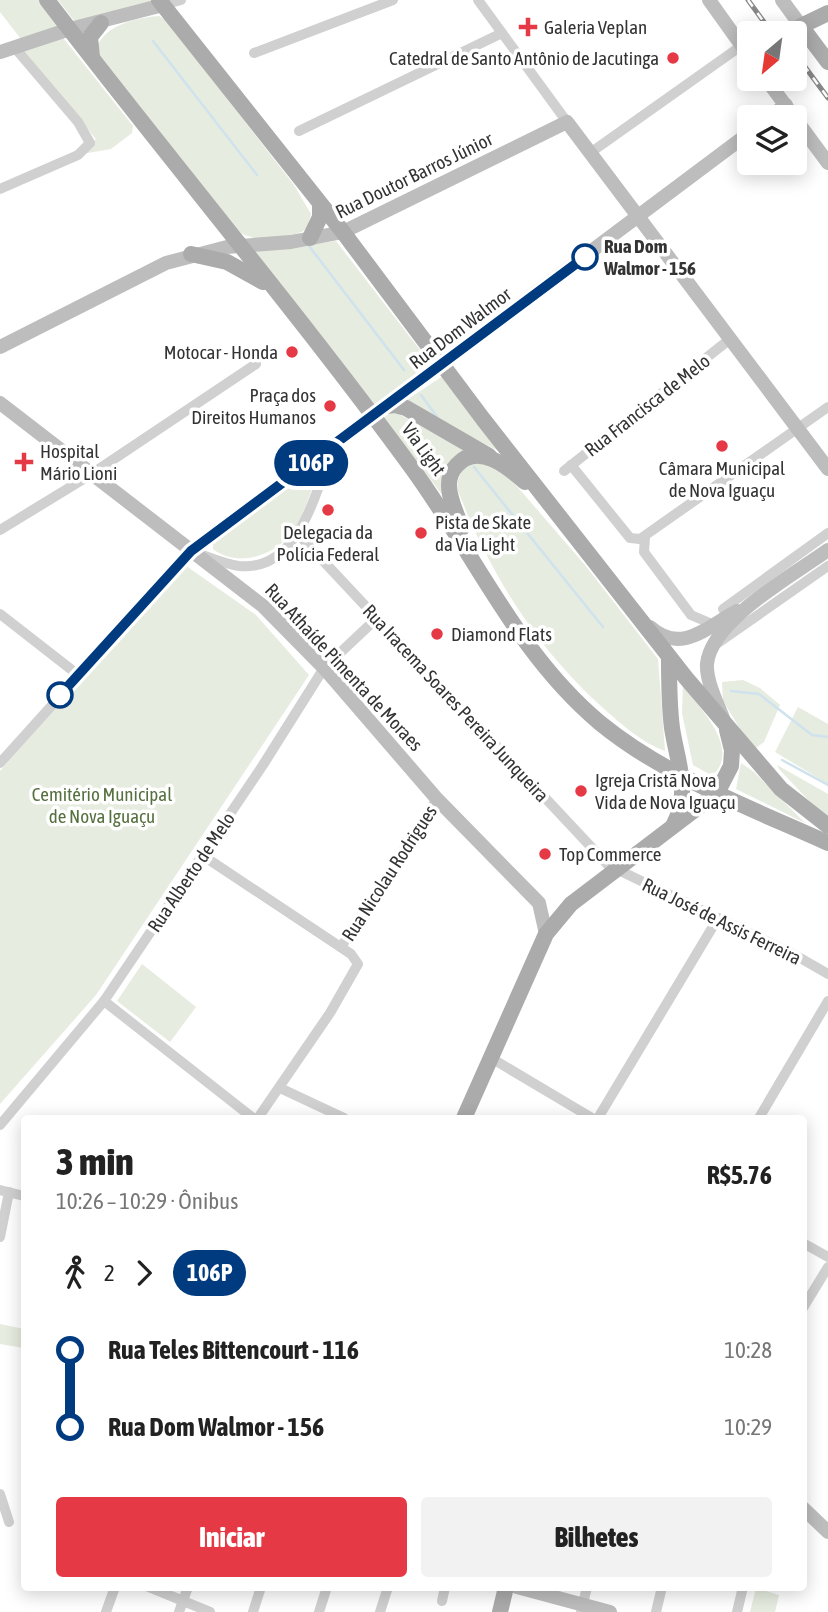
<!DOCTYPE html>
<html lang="pt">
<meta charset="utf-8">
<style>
body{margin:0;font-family:"Asap Condensed",sans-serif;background:#f2f2f2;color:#222;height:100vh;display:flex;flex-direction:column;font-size:26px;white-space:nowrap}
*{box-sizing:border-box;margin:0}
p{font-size:23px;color:#767676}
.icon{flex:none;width:38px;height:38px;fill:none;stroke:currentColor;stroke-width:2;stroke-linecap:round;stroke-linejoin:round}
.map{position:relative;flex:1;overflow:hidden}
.sheet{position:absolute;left:21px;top:1115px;width:786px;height:476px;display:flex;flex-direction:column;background:#fff;border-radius:7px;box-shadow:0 4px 18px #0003}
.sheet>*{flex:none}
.badge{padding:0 14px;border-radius:23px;font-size:24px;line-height:46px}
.needle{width:46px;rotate:209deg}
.controls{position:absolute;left:737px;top:21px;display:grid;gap:14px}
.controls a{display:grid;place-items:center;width:70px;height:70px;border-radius:7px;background:#fff;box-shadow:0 4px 18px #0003;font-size:35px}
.map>.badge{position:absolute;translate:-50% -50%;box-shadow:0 0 0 4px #fff}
.legs{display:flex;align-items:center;gap:10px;height:77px;padding:0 35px;font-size:23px}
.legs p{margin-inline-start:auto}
.summary{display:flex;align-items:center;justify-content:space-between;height:119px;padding:0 35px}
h1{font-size:38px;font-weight:800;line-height:52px}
.cta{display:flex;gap:14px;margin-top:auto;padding:14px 35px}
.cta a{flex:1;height:80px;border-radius:7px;background:#e63946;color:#fff;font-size:28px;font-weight:800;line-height:80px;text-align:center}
.cta a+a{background:#f2f2f2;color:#222}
ul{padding:0 35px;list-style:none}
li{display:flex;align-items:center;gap:24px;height:77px;font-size:26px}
li i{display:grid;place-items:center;width:10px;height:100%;margin:0 9px;background:currentColor}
li i::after{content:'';width:18px;height:18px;margin:-9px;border:5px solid;border-radius:50%;background:#fff}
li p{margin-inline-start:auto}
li:first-child i{background:linear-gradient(#0000 50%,currentColor 0)}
li:last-child i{background:linear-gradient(currentColor 50%,#0000 0)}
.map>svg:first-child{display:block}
.green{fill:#e6ecdf}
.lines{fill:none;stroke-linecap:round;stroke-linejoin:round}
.stream{stroke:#cfe2ee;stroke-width:2.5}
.street{stroke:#d0d0d0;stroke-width:10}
.secondary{stroke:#bdbdbd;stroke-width:14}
.primary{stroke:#ababab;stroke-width:16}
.rail-casing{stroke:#888;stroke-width:5}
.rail{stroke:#fff;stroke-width:2.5;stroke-dasharray:8;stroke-linecap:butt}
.line-1-casing{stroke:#fff;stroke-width:16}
.line-1{stroke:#003b80;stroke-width:10}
.poi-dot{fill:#e63946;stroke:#fff;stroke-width:2.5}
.stop-1-dot{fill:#fff;stroke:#003b80;stroke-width:3.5}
.labels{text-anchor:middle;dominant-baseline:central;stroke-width:7;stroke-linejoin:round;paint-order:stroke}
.poi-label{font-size:19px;fill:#333;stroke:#fff;text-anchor:start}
.street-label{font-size:19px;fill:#333;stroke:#fff}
.stop-label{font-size:19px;font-weight:bold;fill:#333;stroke:#fff;text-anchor:start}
.park-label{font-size:19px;fill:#56703f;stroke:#fff}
</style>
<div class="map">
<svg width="828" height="1612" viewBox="0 0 828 1612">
<rect width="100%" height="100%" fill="#fff"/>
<g class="green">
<path d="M0 0H39L62 27 21 39 0 12Z"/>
<path d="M58 0H152L155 3 76 23Z"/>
<path d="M159 16 166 20 294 185 311 214 307 229C290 239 258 243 241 233L96 57C95 27 134 18 159 16Z"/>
<path d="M60 34 133 126 132 133 111 149 82 154 96 139 20 49Z"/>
<path d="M336 241 430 363 373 407 255 252Z"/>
<path d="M443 376 499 451 402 403Z"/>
<path d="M393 411 466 450 447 501 383 418Z"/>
<path d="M478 460 502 469 585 565 658 659 665 751C642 743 621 724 603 708 536 647 491 576 458 491 456 474 463 467 478 460Z"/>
<path d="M319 464 321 466C312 486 305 514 292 532 275 556 237 568 213 549V542Z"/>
<path d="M182 563 256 615 309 675 96 995 0 1104V771Z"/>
<path d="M743 680 760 688 780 705 764 742 753 750 723 701 722 682Z"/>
<path d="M683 685C698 707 738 744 716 772L709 774 693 765 682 713Z"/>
<path d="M798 707 828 724V784L775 752Z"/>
<path d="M741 763 754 772 805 823 736 789Z"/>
<path d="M777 765 828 794V821L779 769Z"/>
<path d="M142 964 196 1007 170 1042 117 1001Z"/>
<path d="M0 1324 24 1329V1348L0 1344Z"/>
<path d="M756 1588 779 1595 775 1612H750Z"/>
</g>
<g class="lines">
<g class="stream">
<path d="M153 41 257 175"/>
<path d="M309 246 404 370"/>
<path d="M421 395 438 418"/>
<path d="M474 467 603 627"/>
<path d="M731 691 759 694 812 735 828 737"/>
<path d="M782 760 828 785"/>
</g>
<g class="street">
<path d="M478 0 567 122"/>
<path d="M163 5 181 0"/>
<path d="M254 53 393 0"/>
<path d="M299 131 502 33"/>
<path d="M590 153 741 46"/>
<path d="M0 189 78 155 90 143 78 122 15 48"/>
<path d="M571 465 630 538 640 539 828 407"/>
<path d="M564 471 730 339"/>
<path d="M0 530 90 475 256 364"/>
<path d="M298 534 608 865 795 955 828 974"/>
<path d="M645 537 644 552 691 615 712 624"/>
<path d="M723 609 828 533"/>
<path d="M0 614 77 674"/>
<path d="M718 643 828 566"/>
<path d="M0 763 191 551C207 556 223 564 239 566 300 572 316 489 333 447"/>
<path d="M202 855 351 954 358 964 330 1013 258 1118"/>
<path d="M341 947 437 799"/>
<path d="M104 1001 253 1118"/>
<path d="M491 1058 592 1118"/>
<path d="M280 1088 344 1118"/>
<path d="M598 1118 718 918"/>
<path d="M759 1118 828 1001"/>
<path d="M0 1125 104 1001 263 765 324 668 377 618"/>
<path d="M0 1190 24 1196"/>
<path d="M0 1237 9 1192"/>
<path d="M803 1243 828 1257"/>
<path d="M803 1308 828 1267"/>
<path d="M0 1494 9 1522"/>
<path d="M149 1587 210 1612"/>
<path d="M442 1601 445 1587"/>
<path d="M106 1612 115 1587"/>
<path d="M179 1612 188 1587"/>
<path d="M253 1612 261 1587"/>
<path d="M319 1612 327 1587"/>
<path d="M380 1612 388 1587"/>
<path d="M581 1612 587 1587"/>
<path d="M656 1612 662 1587"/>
<path d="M737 1612 743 1587"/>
</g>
<g class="secondary">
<path d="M709 0 749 56"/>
<path d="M782 0 801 26"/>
<path d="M0 52 70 29 163 5"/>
<path d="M766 79 828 163"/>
<path d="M769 117 786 105"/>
<path d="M0 347 166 263 227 247 291 242 343 232 567 122 828 469"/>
<path d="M0 403 263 606 324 668 437 799 539 903 546 934"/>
<path d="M191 551 749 133"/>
<path d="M650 627C681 655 707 627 737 611"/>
<path d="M724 721C718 704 706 682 707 664 711 620 795 574 828 550"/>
<path d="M803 1508 828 1532"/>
<path d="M517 1587 610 1612"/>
</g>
<g class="primary">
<path d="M47 0C166 156 293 306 409 464 473 550 516 653 600 723 666 777 751 808 828 843"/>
<path d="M159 0 343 232 483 419 686 678 781 789 828 826"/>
<path d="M828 13 801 26 828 62"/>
<path d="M92 57 90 37 101 23"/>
<path d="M310 238 320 217V205"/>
<path d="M191 254 227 262 263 282"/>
<path d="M386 406 395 405 406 408 489 456"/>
<path d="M462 528C457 514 449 500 449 485 449 478 452 470 457 465 478 442 508 467 525 482"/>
<path d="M669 657C669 681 669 705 672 728 677 761 691 792 674 824"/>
<path d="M464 1118 546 934 571 904 717 793 731 766 732 750 727 730"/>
<path d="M500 1612 506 1587"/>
</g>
<g class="rail-casing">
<g id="rail">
<path d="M748 0 772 33"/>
<path d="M794 52 828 98"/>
</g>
</g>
<use href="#rail" class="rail"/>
</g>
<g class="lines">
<g class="line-1-casing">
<path id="line-1" d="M60 695 191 551 585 257"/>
</g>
<use href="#line-1" class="line-1"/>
</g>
<g class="poi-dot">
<path d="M524.5 16.5h7v7h7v7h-7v7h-7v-7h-7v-7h7z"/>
<circle cx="673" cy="58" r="7"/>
<circle cx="292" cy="352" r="7"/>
<circle cx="330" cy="406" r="7"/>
<circle cx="722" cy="446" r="7"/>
<path d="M20.5 451.5h7v7h7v7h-7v7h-7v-7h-7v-7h7z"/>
<circle cx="328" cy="510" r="7"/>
<circle cx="421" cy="533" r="7"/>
<circle cx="437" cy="634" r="7"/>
<circle cx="581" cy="791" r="7"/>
<circle cx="545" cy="854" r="7"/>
</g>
<g class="stop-1-dot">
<circle cx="585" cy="257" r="12"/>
<circle cx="60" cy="695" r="12"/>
</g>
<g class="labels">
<g class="poi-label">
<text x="544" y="27">Galeria Veplan</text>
<text x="659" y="58" text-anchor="end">Catedral de Santo Antônio de Jacutinga</text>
<text x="278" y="352" text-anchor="end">Motocar - Honda</text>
<text x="316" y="395" text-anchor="end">Praça dos<tspan x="316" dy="22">Direitos Humanos</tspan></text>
<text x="40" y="451">Hospital<tspan x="40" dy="22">Mário Lioni</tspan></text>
<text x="722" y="468" text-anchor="middle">Câmara Municipal<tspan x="722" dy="22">de Nova Iguaçu</tspan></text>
<text x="435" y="522">Pista de Skate<tspan x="435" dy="22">da Via Light</tspan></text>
<text x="328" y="532" text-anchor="middle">Delegacia da<tspan x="328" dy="22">Polícia Federal</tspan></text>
<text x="451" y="634">Diamond Flats</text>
<text x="595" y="780">Igreja Cristã Nova<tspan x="595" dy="22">Vida de Nova Iguaçu</tspan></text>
<text x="559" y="854">Top Commerce</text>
</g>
<g class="street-label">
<text transform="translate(414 175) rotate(-26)">Rua Doutor Barros Júnior</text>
<text transform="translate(460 328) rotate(-37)">Rua Dom Walmor</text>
<text transform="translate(647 405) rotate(-38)">Rua Francisca de Melo</text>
<text transform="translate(424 449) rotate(54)">Via Light</text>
<text transform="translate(344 667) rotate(47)">Rua Athaíde Pimenta de Moraes</text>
<text transform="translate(456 703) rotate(47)">Rua Iracema Soares Pereira Junqueira</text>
<text transform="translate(191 872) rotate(-56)">Rua Alberto de Melo</text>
<text transform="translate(389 873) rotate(-57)">Rua Nicolau Rodrigues</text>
<text transform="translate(722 921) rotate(26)">Rua José de Assis Ferreira</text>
</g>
<g class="stop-label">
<text x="604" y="246">Rua Dom<tspan x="604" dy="22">Walmor - 156</tspan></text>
</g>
<g class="park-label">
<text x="102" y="794">Cemitério Municipal<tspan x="102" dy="22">de Nova Iguaçu</tspan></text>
</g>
</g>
</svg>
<div class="controls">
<a><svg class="needle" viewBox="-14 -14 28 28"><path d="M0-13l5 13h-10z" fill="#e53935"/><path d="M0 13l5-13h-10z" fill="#767676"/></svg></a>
<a><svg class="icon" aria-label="layers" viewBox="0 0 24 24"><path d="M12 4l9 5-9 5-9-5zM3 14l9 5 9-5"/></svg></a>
</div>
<b class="badge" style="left:311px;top:463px;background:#003b80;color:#fff">106P</b>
<section class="sheet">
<div class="summary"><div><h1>3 min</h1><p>10:26 – 10:29 · Ônibus</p></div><b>R$5.76</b></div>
<div class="legs"><svg class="icon" aria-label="walk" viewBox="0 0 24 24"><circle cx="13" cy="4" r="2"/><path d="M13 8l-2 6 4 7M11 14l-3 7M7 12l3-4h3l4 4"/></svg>2<svg class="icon" aria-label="forward" viewBox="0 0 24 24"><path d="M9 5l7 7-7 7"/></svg><b class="badge" style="background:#003b80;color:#fff">106P</b></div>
<ul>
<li><i style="color:#003b80"></i><b>Rua Teles Bittencourt - 116</b><p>10:28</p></li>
<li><i style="color:#003b80"></i><b>Rua Dom Walmor - 156</b><p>10:29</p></li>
</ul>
<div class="cta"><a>Iniciar</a><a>Bilhetes</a></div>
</section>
</div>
